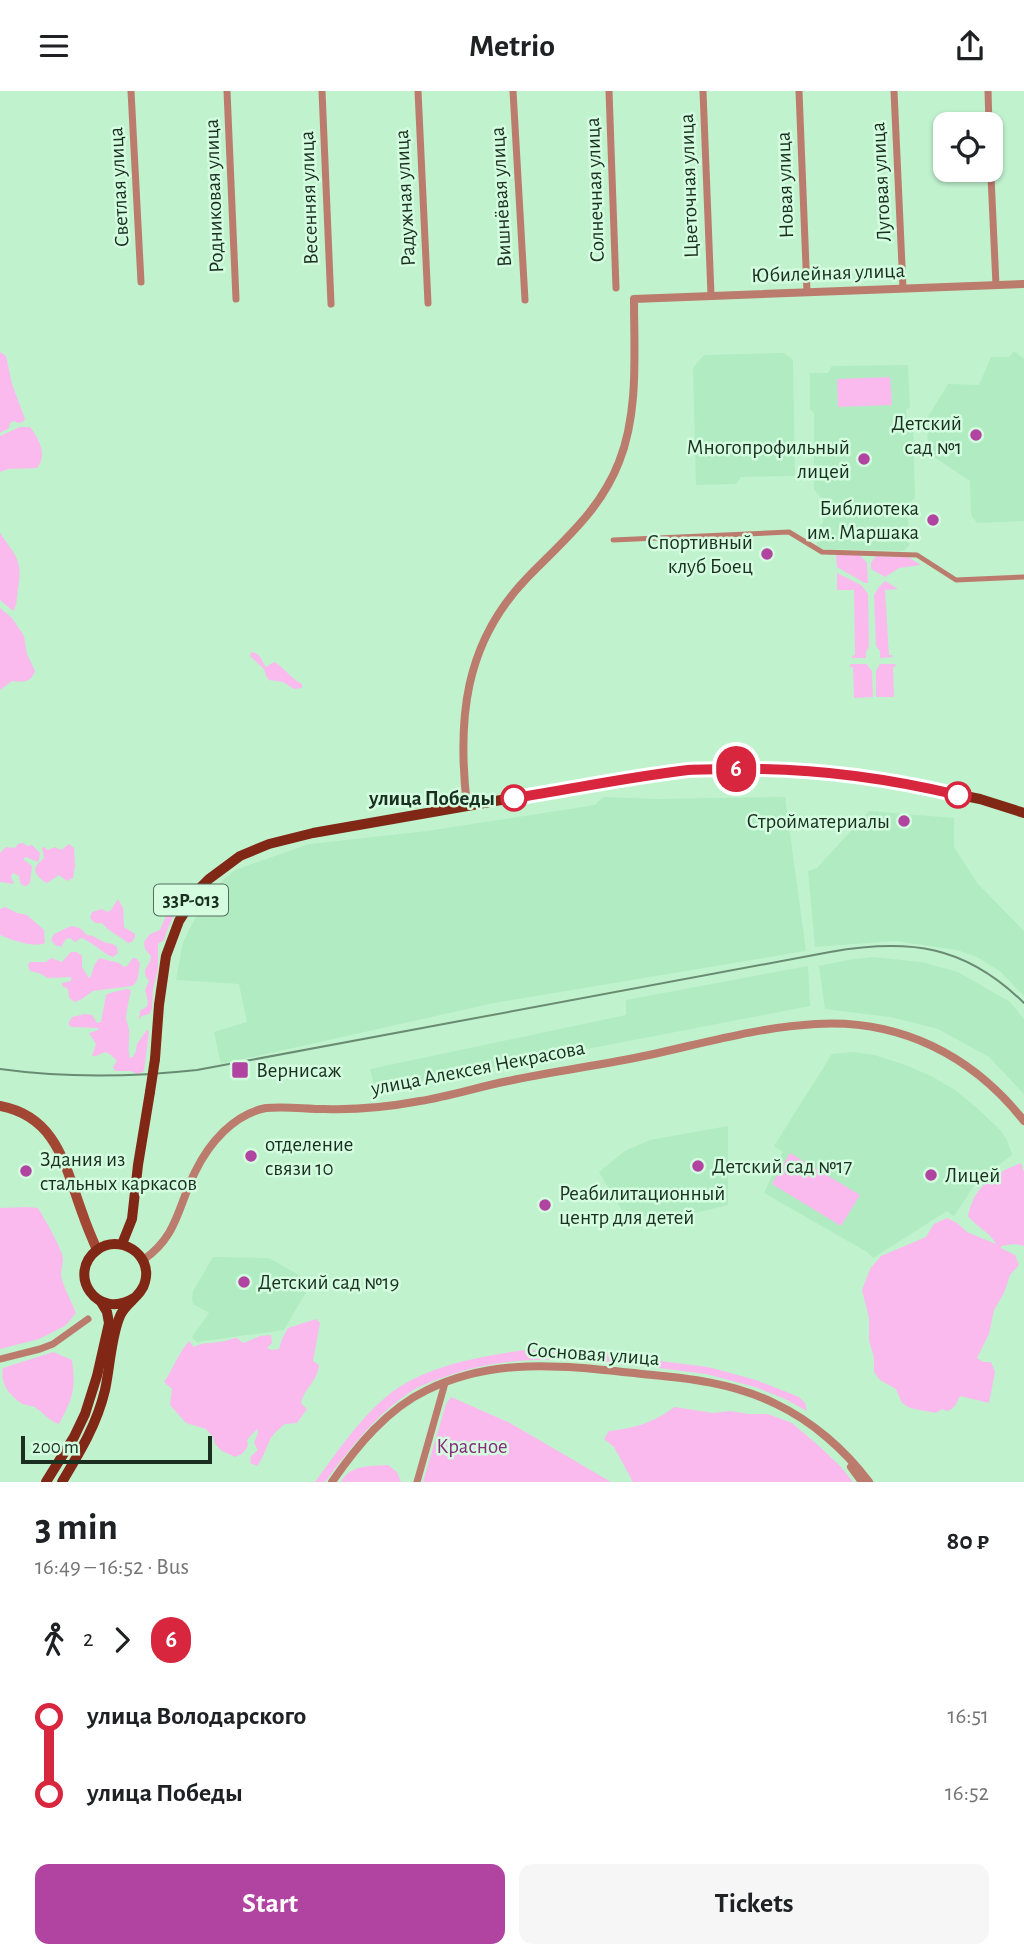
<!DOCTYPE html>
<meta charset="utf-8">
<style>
body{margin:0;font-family:"Alegreya Sans",sans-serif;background:#f6f6f6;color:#202124;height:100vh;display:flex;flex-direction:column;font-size:26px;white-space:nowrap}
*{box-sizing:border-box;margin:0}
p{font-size:23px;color:#757577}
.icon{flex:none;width:38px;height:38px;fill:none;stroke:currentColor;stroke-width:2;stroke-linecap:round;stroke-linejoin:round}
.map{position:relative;height:1391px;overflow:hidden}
.sheet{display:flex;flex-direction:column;background:#fff;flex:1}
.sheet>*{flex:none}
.badge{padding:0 14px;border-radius:23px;font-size:24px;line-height:46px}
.tools{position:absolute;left:933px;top:21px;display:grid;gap:14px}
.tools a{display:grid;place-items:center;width:70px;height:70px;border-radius:14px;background:#fff;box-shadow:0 2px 5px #0004;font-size:35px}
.scale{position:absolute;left:21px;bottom:18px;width:191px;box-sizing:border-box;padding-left:7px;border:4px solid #1b2f21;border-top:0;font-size:19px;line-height:24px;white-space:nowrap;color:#1b2f21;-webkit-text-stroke:5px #d4fde0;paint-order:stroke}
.map>.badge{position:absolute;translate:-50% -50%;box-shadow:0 0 0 4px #fff}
.legs{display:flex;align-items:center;gap:10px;height:77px;padding:0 35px;font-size:23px}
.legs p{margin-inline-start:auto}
.overview{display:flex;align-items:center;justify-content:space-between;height:119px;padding:0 35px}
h1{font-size:38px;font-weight:700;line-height:52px}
.cta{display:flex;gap:14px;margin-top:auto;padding:14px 35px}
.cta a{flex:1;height:80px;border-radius:14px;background:#b143a1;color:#fff;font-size:28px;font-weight:700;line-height:80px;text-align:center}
.cta a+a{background:#f6f6f6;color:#202124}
ul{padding:0 35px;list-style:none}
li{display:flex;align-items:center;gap:24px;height:77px;font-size:26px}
li i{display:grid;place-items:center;width:10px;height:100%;margin:0 9px;background:currentColor}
li i::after{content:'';width:18px;height:18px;margin:-9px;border:5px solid;border-radius:50%;background:#fff}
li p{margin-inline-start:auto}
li:first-child i{background:linear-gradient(#0000 50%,currentColor 0)}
li:last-child i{background:linear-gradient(currentColor 50%,#0000 0)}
header{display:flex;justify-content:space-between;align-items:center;height:91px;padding:0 35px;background:#fff;font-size:32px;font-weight:700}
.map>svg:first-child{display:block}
.built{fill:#b1ebc2}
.green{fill:#fbbaee}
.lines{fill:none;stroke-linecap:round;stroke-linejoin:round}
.pedestrian{stroke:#bc7c6d;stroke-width:5}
.minor{stroke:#bc7c6d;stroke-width:7}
.tertiary{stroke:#bc7c6d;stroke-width:8}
.secondary{stroke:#a14733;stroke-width:10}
.primary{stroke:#802815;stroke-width:10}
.rail{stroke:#698b73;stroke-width:2}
.primary-bridge{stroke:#802815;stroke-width:10}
.line-1-casing{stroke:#fff;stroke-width:16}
.line-1{stroke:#d7263d;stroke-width:10}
.poi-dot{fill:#b143a1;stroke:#d4fde0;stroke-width:2.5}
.stop-1-dot{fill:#fff;stroke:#d7263d;stroke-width:3.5}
.labels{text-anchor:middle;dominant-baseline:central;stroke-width:5;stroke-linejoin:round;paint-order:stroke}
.shield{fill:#d4fde0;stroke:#526d5a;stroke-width:2}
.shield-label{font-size:19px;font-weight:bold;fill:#1b2f21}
.street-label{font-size:21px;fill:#1b2f21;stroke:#d4fde0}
.poi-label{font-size:21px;fill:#1b2f21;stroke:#d4fde0;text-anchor:start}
.stop-label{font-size:21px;font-weight:bold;fill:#1b2f21;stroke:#d4fde0;text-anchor:end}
.park-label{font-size:21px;fill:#872c7a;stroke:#d4fde0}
</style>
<header><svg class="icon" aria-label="menu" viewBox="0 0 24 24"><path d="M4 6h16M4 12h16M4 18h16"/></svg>Metrio<svg class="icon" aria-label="share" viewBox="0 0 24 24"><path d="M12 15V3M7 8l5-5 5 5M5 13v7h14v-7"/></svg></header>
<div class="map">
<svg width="1024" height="1391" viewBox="0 0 1024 1391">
<rect width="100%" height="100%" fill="#c0f2ce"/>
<g class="built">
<path d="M1014 260 1024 268V430L977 432 971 424 970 390 928 362 927 327 948 293 979 294 991 266H1009Z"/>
<path d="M784 262 793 269 795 385 741 386 736 393 696 394 693 277 704 264Z"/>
<path d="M908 274 910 316 906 319 907 330H913L915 407 908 413 909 455 903 460 823 458 817 455 818 436 823 432 824 410 814 398V322L810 318V282H828L832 275Z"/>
<path d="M603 706 655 708 785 706 806 860 494 912 221 973 214 941 247 931 239 893 176 889 183 851 202 814 223 789 235 779 309 753 427 740 595 714Z"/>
<path d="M869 720 954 727V756L977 792 1024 840V905L1001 881 977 866 957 859 895 850 815 856 808 780 817 777Z"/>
<path d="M873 866 922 871 958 881 1010 911 1024 928V1003L989 966 938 938 890 926 825 918 819 875 848 869Z"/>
<path d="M808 875 810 915 375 999 370 978 626 924V909Z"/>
<path d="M854 961 874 964 903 973 931 985 955 999 977 1017 1000 1039 1007 1049 1012 1064 977 1090 954 1125 947 1120 873 1167 867 1161 764 1102 783 1061 774 1055 832 963Z"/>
<path d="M728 1035V1114L662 1130 621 1118 599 1081 625 1060 650 1049Z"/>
<path d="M213 1166 269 1167 306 1188 308 1198 284 1239 197 1251 192 1246 209 1222 193 1213 192 1208 193 1200Z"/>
</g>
<g class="green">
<path d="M0 261 6 265 12 293 25 328 23 331 18 332 14 330 10 332 9 337 0 342Z"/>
<path d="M890 286 892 314 838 316 837 288Z"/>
<path d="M20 336H30C39 348 48 364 37 377L8 378 0 381V345Z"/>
<path d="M0 442C16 466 23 468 18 499 16 508 18 513 13 520L0 509Z"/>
<path d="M836 463 860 464 867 472 868 492H865L837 476Z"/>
<path d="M876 465 908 466 921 474 899 477 885 486 871 478V472Z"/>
<path d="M837 482 861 494 868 503 869 555 866 561V567H852V565L855 564 854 499H837Z"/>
<path d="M885 490 898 498 885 499 889 564H892L893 566 880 567V560L876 555 874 504 879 496Z"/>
<path d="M0 517 12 527 24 545 27 563 35 580C31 592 23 591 12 590L0 599Z"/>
<path d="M251 561C261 562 261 570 266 576L274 571C283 575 290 587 302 593V597L294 598 283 591 269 589 266 585 264 578 250 565Z"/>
<path d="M850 573H867L868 575 872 580 873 606 854 607 853 576H850Z"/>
<path d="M880 573H895L896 575 893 576 894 606H876V580Z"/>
<path d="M23 752 27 755 32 754 40 762 39 769 38 771 26 766 23 768 32 775 30 792 26 795C19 794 20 790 19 785L13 782 11 786 14 793 0 791V762L6 756 15 757 18 753Z"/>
<path d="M69 753 74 757 75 775 73 787 67 790 59 784 47 792C42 789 31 782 37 774 39 771 42 770 44 767L42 757 44 756 48 759 55 756 61 759Z"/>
<path d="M173 794H176L178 800 184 802 185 805C177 818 168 834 164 849L158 853V878L153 898 152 918 149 923 142 925 139 929 140 920C142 918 144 918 146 916 150 913 146 903 145 899L149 890C139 877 150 878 151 865L145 858 144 851 150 843 160 839C162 834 166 827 166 822 167 809 161 805 173 794Z"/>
<path d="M118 808 123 817 124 836 135 843V846L132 851 128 852C120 845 109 841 102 832H95L90 827 92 821 102 818 108 821 111 819Z"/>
<path d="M5 816 17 822 27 824 44 839 45 852C34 857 11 849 0 844V818Z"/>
<path d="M71 835 80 837 87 844C94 844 97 848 104 851 109 853 112 851 117 856L118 862 113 866C102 862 93 851 81 847L75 851 70 847 66 848 61 856 55 854 51 849 54 843Z"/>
<path d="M71 861H77L82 865V876L89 887 91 885 94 875 99 867 119 872 124 876 127 875 133 867H136L140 872C138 880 140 891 132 895L93 900 82 908 75 911 69 907 68 898 62 895V892L71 890V886L48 887 39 882 30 880 28 874 30 871H46L51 867 62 871Z"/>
<path d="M126 898 131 899C129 908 127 917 126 927 126 928 129 937 129 938 130 948 127 958 130 967L133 966 136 960 137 953 146 940 148 939 149 941 144 980 138 983 130 980H115L113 976 117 970 111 964 105 961 96 965H92L96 953 89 942 98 939V937L71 936 68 933 72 926 85 923 92 924 97 932 101 931 106 904 110 902Z"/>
<path d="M790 1062 860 1104 841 1135 772 1093Z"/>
<path d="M1021 1072 1024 1081V1155L1015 1153 1001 1155V1157L1015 1164 1019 1174 1010 1184 1004 1202 994 1219 989 1243 977 1267 983 1271H991L995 1281 989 1312 960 1305C957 1311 955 1318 947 1320L942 1318 936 1322 910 1317 902 1312 896 1298 880 1289 874 1281V1266L869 1250V1227L862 1199 870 1178 881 1165 926 1146 934 1133 947 1127 957 1132 967 1141 996 1153C990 1141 976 1136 968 1125 974 1095 993 1083 1021 1072Z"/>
<path d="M28 1116 38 1117C44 1127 62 1157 63 1168 63 1173 61 1179 61 1185 64 1197 71 1210 76 1222L65 1235 39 1248 0 1258V1117Z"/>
<path d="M316 1228 320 1232 313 1270 319 1274C318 1289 304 1298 301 1312L307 1318 297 1332 285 1333C280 1337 275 1341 271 1347 266 1356 264 1366 257 1375L250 1372 251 1365 258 1359 254 1352 258 1342 257 1338 247 1349 248 1355 242 1363 235 1366 222 1360 215 1353 213 1346 206 1338 186 1332 170 1314 172 1298 164 1291C173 1278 179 1261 189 1250L194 1256C204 1250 214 1253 225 1250 229 1249 233 1247 237 1247L243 1252 260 1245 271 1244 272 1252 267 1257 272 1259 279 1258 282 1248 288 1237Z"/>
<path d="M524 1259 619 1263 629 1266 647 1276C576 1269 519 1261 450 1284 435 1289 418 1295 406 1304 374 1326 348 1360 325 1391H315C338 1360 361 1325 392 1301 429 1274 479 1266 524 1259Z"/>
<path d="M53 1261 72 1269C76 1298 73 1307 59 1333 49 1330 45 1323 36 1317 32 1314 26 1315 21 1312 9 1304 0 1292 3 1277Z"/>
<path d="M644 1268 708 1276 756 1289 799 1306 805 1312 807 1320 785 1308 755 1296 706 1283 659 1277Z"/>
<path d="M451 1306 510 1332 611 1391H423L446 1313Z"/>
<path d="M675 1316 713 1322 730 1320 749 1323H768L792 1332 819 1355 841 1376 853 1391H633L614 1356 604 1348 609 1340C636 1337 652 1332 675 1316Z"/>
<path d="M388 1374 397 1381 401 1391H341C349 1374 371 1375 388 1374Z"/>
</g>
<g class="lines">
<path class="pedestrian" d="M613 449 789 441 822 461 917 464 956 489 1024 486"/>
<g class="minor">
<path d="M131 0 141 191"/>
<path d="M227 0 236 208"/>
<path d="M322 0 331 213"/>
<path d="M418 0 428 212"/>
<path d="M513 0 525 209"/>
<path d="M609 0 616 197"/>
<path d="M703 0 711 204"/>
<path d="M799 0 807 201"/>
<path d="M894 0 903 197"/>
<path d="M988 0 989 33"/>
<path d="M990 64 996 194"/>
<path d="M0 1268 40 1258 53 1253 88 1228"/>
<path d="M417 1391 445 1292"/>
</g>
<g class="tertiary">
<path d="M467 715C457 629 464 552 527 487 563 450 600 420 619 371 639 321 634 261 634 208L1024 193"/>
<path d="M143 1169C178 1145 178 1115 195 1081 209 1052 234 1023 266 1017 286 1015 305 1018 325 1018 357 1019 388 1016 420 1010 450 1005 478 996 508 990 555 980 602 974 649 964 704 952 760 936 816 933 900 928 972 964 1024 1030"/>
<path d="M851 1376 862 1391"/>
<path d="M332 1391C356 1356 387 1318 427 1299 496 1265 568 1275 642 1283 688 1287 734 1292 776 1313 812 1330 845 1359 869 1391"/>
</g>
<path class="secondary" d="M0 1015C58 1026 65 1076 83 1124 87 1136 92 1147 97 1159"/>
<g class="primary">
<path d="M155 968 159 914 166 865 179 830 200 797 209 788 240 765 269 753 313 742 467 715 585 694 691 679H808L875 687 980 708 1024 722"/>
<path d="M122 1153 132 1128 138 1074 150 1001"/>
<path d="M46 1391 74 1346 85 1323 97 1285 109 1232 107 1221 101 1211"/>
<path d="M62 1391C80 1361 97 1333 105 1299 110 1276 111 1246 120 1225 125 1212 142 1205 145 1191 153 1163 119 1142 97 1159 66 1183 97 1230 134 1207"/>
</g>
<path class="rail" d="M0 978C65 987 132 986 197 979L830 861C909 847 965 854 1024 912"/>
<path class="primary-bridge" d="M150 1001 155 968"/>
</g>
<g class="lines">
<g class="line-1-casing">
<path id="line-1" d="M514 707C572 698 629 686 688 679 705 678 724 678 741 678 815 677 886 687 958 704"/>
</g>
<use href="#line-1" class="line-1"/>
</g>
<g class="poi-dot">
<circle cx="976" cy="344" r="7"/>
<circle cx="864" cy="368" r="7"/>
<circle cx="933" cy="429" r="7"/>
<circle cx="767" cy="463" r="7"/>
<circle cx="904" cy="730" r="7"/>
<rect x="231" y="970" width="18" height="18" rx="3.5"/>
<circle cx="251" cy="1065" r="7"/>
<circle cx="698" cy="1075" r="7"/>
<circle cx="26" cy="1080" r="7"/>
<circle cx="931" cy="1084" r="7"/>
<circle cx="545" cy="1114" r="7"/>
<circle cx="244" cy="1191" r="7"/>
</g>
<g class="stop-1-dot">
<circle cx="958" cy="704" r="12"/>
<circle cx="514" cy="707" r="12"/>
</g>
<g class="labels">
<rect class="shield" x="154" y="793.5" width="74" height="31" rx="5"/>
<g class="shield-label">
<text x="191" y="809">33Р-013</text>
</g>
<g class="street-label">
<text transform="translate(881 91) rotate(-93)">Луговая улица</text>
<text transform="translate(785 94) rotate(-92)">Новая улица</text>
<text transform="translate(689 95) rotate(-92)">Цветочная улица</text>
<text transform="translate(119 96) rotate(-93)">Светлая улица</text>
<text transform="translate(595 99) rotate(-92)">Солнечная улица</text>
<text transform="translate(214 105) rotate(-92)">Родниковая улица</text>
<text transform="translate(501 106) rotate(-93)">Вишнёвая улица</text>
<text transform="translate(309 107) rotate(-92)">Весенняя улица</text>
<text transform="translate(405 107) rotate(-93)">Радужная улица</text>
<text transform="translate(828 182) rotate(-2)">Юбилейная улица</text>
<text transform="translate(478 977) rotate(-11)">улица Алексея Некрасова</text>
<text transform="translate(593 1263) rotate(4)">Сосновая улица</text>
</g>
<g class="poi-label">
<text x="962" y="332" text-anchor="end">Детский<tspan x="962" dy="24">сад №1</tspan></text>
<text x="850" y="356" text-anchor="end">Многопрофильный<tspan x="850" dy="24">лицей</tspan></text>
<text x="919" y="417" text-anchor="end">Библиотека<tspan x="919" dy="24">им. Маршака</tspan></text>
<text x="753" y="451" text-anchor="end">Спортивный<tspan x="753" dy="24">клуб Боец</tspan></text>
<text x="890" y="730" text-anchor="end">Стройматериалы</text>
<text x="256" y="979">Вернисаж</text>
<text x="265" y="1053">отделение<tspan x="265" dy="24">связи 10</tspan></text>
<text x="40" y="1068">Здания из<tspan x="40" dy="24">стальных каркасов</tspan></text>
<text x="712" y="1075">Детский сад №17</text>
<text x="945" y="1084">Лицей</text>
<text x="559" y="1102">Реабилитационный<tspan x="559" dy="24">центр для детей</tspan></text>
<text x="258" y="1191">Детский сад №19</text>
</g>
<g class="stop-label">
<text x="495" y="707">улица Победы</text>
</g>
<g class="park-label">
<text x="472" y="1355">Красное</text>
</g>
</g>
</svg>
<div class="tools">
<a><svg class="icon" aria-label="locate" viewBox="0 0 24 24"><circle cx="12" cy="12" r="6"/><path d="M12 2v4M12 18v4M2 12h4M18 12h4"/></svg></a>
</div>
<div class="scale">200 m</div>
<b class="badge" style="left:736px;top:678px;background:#d7263d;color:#fff">6</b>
</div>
<section class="sheet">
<div class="overview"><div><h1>3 min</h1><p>16:49 – 16:52 · Bus</p></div><b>80 ₽</b></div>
<div class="legs"><svg class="icon" aria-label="walk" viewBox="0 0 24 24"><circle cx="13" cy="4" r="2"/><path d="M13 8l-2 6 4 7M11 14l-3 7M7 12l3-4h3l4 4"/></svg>2<svg class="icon" aria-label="forward" viewBox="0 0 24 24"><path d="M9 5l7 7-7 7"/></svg><b class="badge" style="background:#d7263d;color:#fff">6</b></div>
<ul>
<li><i style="color:#d7263d"></i><b>улица Володарского</b><p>16:51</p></li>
<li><i style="color:#d7263d"></i><b>улица Победы</b><p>16:52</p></li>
</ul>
<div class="cta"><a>Start</a><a>Tickets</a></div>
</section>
